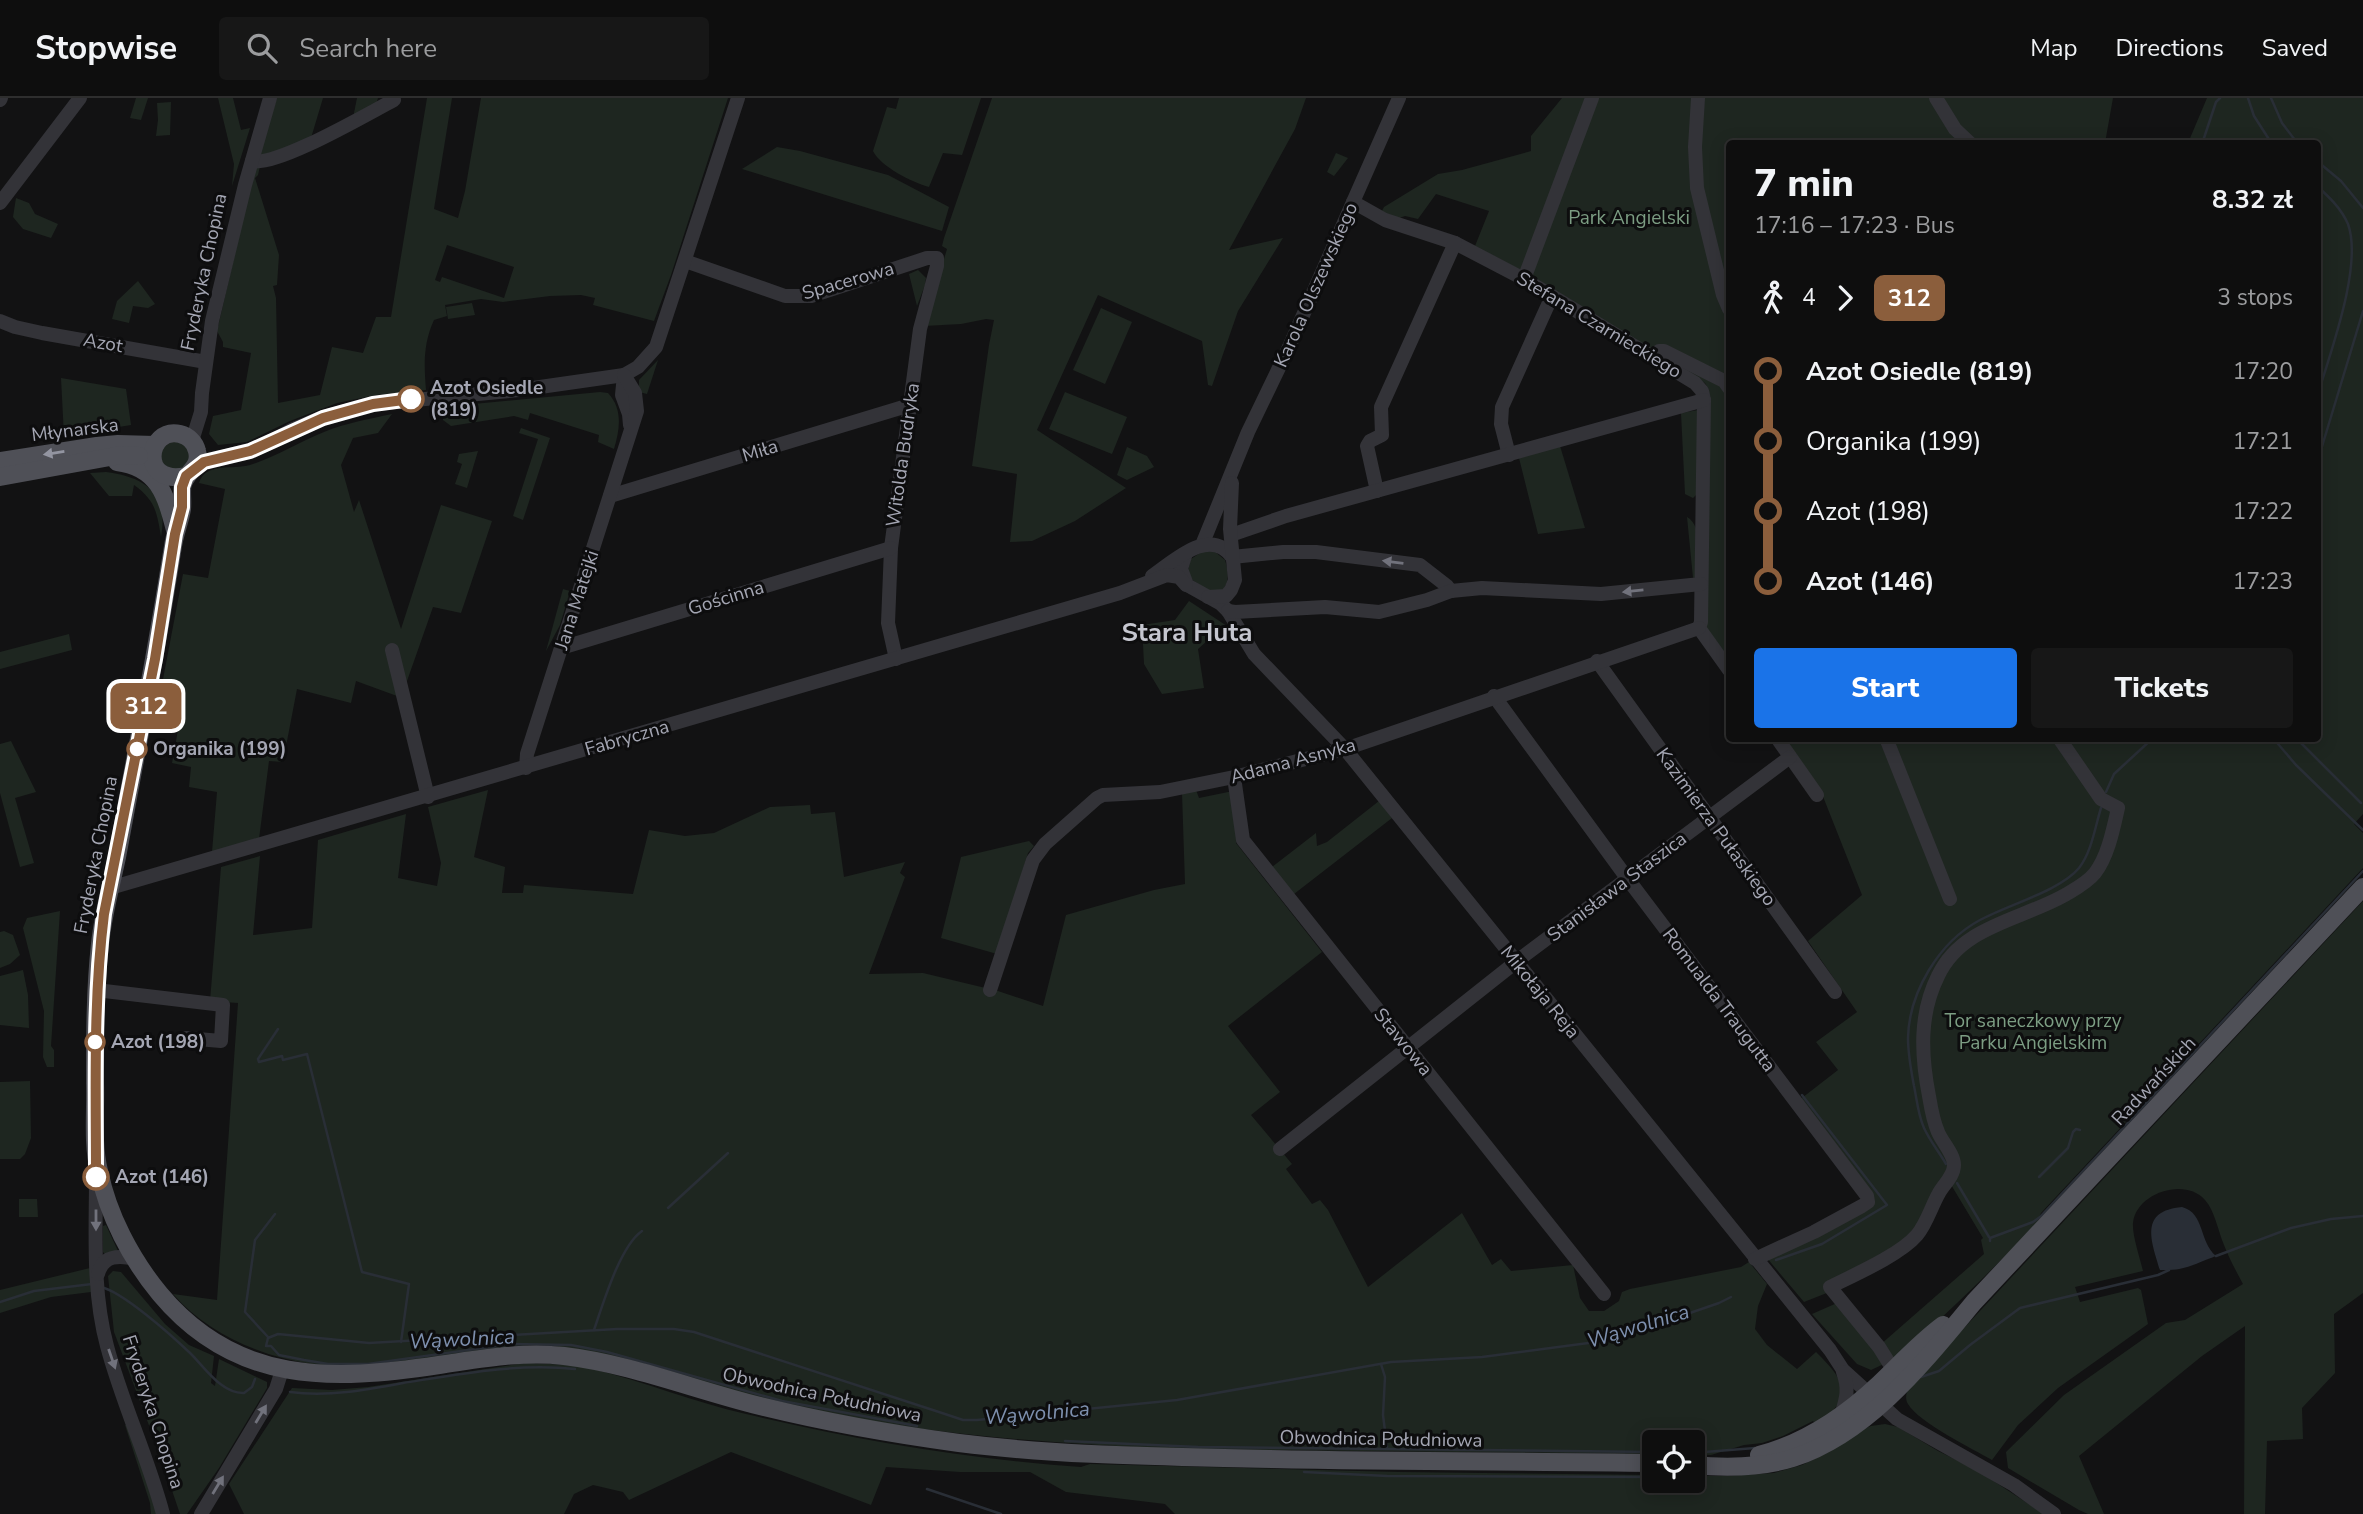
<!DOCTYPE html>
<meta charset="utf-8">
<style>
body{margin:0;font-family:"Nunito Sans",sans-serif;background:#171717;color:#f1f3f6;height:100vh;display:flex;flex-direction:column;font-size:26px;white-space:nowrap}
*{box-sizing:border-box;margin:0}
p{font-size:23px;color:#9b9c9e}
.icon{flex:none;width:38px;height:38px;fill:none;stroke:currentColor;stroke-width:2;stroke-linecap:round;stroke-linejoin:round}
.map{position:relative;flex:1;overflow:hidden}
.details{position:absolute;left:1726px;top:42px;width:595px;height:602px;display:flex;flex-direction:column;background:#0e0e0e;border-radius:7px;box-shadow:0 4px 18px #0003,0 0 0 2px #2e2e2e}
.details>*{flex:none}
.badge{padding:0 14px;border-radius:10px;font-size:24px;line-height:46px}
.tools{position:absolute;left:1642px;top:1332px;display:grid;gap:14px}
.tools a{display:grid;place-items:center;width:63px;height:63px;border-radius:7px;background:#0e0e0e;box-shadow:0 4px 18px #0003,0 0 0 2px #2e2e2e;font-size:35px}
.map>.badge{position:absolute;translate:-50% -50%;box-shadow:0 0 0 4px #fff}
.legs{display:flex;align-items:center;gap:10px;height:77px;padding:0 28px;font-size:23px}
.legs p{margin-inline-start:auto}
.headline{display:flex;align-items:center;justify-content:space-between;height:119px;padding:0 28px}
h1{font-size:38px;font-weight:800;line-height:52px}
.cta{display:flex;gap:14px;margin-top:auto;padding:14px 28px}
.cta a{flex:1;height:80px;border-radius:7px;background:#1a73e8;color:#fff;font-size:28px;font-weight:800;line-height:80px;text-align:center}
.cta a+a{background:#171717;color:#f1f3f6}
ul{padding:0 28px;list-style:none}
li{display:flex;align-items:center;gap:24px;height:70px;font-size:26px}
li i{display:grid;place-items:center;width:10px;height:100%;margin:0 9px;background:currentColor}
li i::after{content:'';width:18px;height:18px;margin:-9px;border:5px solid;border-radius:50%;background:#0e0e0e}
li p{margin-inline-start:auto}
li:first-child i{background:linear-gradient(#0000 50%,currentColor 0)}
li:last-child i{background:linear-gradient(currentColor 50%,#0000 0)}
header{display:flex;align-items:center;gap:42px;box-sizing:border-box;height:98px;padding:0 35px;background:#0e0e0e;border-bottom:2px solid #2e2e2e}
header strong{font-size:33px}
nav{display:flex;gap:38px;margin-inline-start:auto;font-size:24px}
.search{width:490px;height:63px;background:#171717;display:flex;align-items:center;gap:18px;box-sizing:border-box;padding:0 24px;border-radius:7px;color:#9b9c9e;font-size:26px}
.map>svg:first-child{display:block}
.green{fill:#1e2620;fill-rule:evenodd}
.water{fill:#292e36}
.lines{fill:none;stroke-linecap:round;stroke-linejoin:round}
.stream{stroke:#292e36;stroke-width:2.5}
.minor{stroke:#333338;stroke-width:14}
.major{stroke:#4f5057;stroke-width:18}
.oneway{fill:#9395a1}
.oneway2{fill:#71727c}
.line-1-casing{stroke:#fff;stroke-width:16}
.line-1{stroke:#8b5e3c;stroke-width:10}
.stop-1-dot{fill:#fff;stroke:#8b5e3c;stroke-width:3.5}
.labels{text-anchor:middle;dominant-baseline:central;stroke-width:6;stroke-linejoin:round;paint-order:stroke}
.park-label{font-size:19px;fill:#7c9d83;stroke:#0d0d0e}
.street-label{font-size:19px;fill:#a4a6b3;stroke:#0d0d0e}
.stop-label{font-size:19px;font-weight:bold;fill:#a4a6b3;stroke:#0d0d0e;text-anchor:start}
.water-label{font-size:21px;font-style:italic;fill:#7d8fad;stroke:#0d0d0e}
.district-label{font-size:26px;font-weight:bold;fill:#c5c6cf;stroke:#0d0d0e}
</style>
<header>
<strong>Stopwise</strong>
<div class="search"><svg class="icon" aria-label="search" viewBox="0 0 24 24"><circle cx="10" cy="10" r="6"/><path d="M15 15l6 6"/></svg>Search here</div>
<nav><a>Map</a><a>Directions</a><a>Saved</a></nav>
</header>
<div class="map">
<svg width="2363" height="1416" viewBox="0 0 2363 1416">
<rect width="100%" height="100%" fill="#121213"/>
<g class="green">
<path d="M136 0H148L141 22 130 20Z"/>
<path d="M218 0H233L241 32 250 30 232 88 234 66Z"/>
<path d="M277 0H323L311 40 262 59 258 77 255 80 279 157 277 187 273 188 276 200 278 305 320 297 332 249 363 255 376 219H391L427 0H452L434 111 458 120 465 93 481 0H728L671 177 654 223 593 207 595 200 581 197 550 198 503 204 481 201 445 207 447 218 434 222C423 246 424 267 426 292L376 297 337 305 290 323 247 344 218 347 209 336 213 318 241 312 251 255 223 249V244L217 233 253 78ZM447 147 514 169 504 200 442 179 440 184 435 182Z"/>
<path d="M357 0H378L376 6 353 20Z"/>
<path d="M899 0H981L962 57 943 55 929 89C912 84 881 69 873 53L887 9 896 11Z"/>
<path d="M992 0H1306L1295 31 1229 152 1283 140 1238 213 1212 288 1208 287 1202 243 1098 197 1037 332 1126 390 1075 423 1032 443 1010 444 1017 376 972 368 989 247 994 222 986 221 961 226 924 228 947 151 942 148 944 140Z"/>
<path d="M1562 0H2113L2105 45 1729 46V563L1706 530 1709 292 1705 285 1534 179 1475 148 1489 113 1436 96 1418 121 1405 118 1396 121 1382 113 1384 109 1438 76 1462 72 1531 53V38Z"/>
<path d="M2207 0H2363V716L2354 726 2363 735V770L2041 1115 2037 1125C1991 1173 1944 1220 1893 1262L1880 1247 1984 1156 1981 1142 1983 1140 1950 1085 1929 1126 1842 1189 1804 1204 1761 1153 1817 1128 1864 1100 1798 1003 1838 972 1816 944 1857 914 1808 843 1862 797 1822 696 1784 641 2317 640V46L2188 45Z"/>
<path d="M171 4 170 37 156 38 158 22 157 5Z"/>
<path d="M777 49 800 53 888 77 949 109 942 133 742 71Z"/>
<path d="M1336 55 1348 60 1334 78 1327 74Z"/>
<path d="M16 100 29 105 35 116 58 126 51 140 23 131 13 119Z"/>
<path d="M918 172 926 180 925 187 917 208 909 176Z"/>
<path d="M138 183 155 206 148 210 133 208 129 225 112 221 117 203Z"/>
<path d="M472 205 475 217 448 221 446 209Z"/>
<path d="M1101 210 1132 224 1105 286 1073 272Z"/>
<path d="M658 262 647 296 639 294V282Z"/>
<path d="M61 280 126 291 131 327 64 338Z"/>
<path d="M600 294 608 295C623 311 620 331 614 351L598 344 599 337 530 315 528 322 514 318 451 328 443 322 442 309Z"/>
<path d="M1065 294 1127 319 1112 356 1049 331Z"/>
<path d="M1698 312 1699 394 1693 400 1685 396 1681 315Z"/>
<path d="M392 316 378 335 353 340 341 367 354 414 359 402 401 531 441 407 492 423 461 515 433 509 407 583 397 598 356 583 351 605 297 591 283 664 269 663 259 741 212 754 217 694 189 689 191 669 172 665 180 621 156 618 183 476 208 480 225 391 199 385C205 364 233 372 250 367 276 359 299 344 324 334 346 325 369 321 392 316Z"/>
<path d="M521 330 550 340 523 422 513 418 538 341 519 335Z"/>
<circle cx="175" cy="358" r="14"/>
<path d="M1560 348 1585 430 1538 436 1518 356Z"/>
<path d="M1127 349 1147 358 1154 369 1127 382 1117 377Z"/>
<path d="M478 353 467 390 455 386 462 366 457 364 459 356Z"/>
<path d="M106 374C145 379 169 395 161 439 157 414 155 402 134 387L132 398H109L90 375Z"/>
<path d="M1687 419C1704 429 1698 461 1698 479L1693 480Z"/>
<path d="M1203 453H1214L1225 462C1228 473 1230 482 1223 492L1212 495 1191 481 1187 475 1191 461Z"/>
<path d="M563 491 570 493 560 527 546 553Z"/>
<path d="M1189 503 1227 528 1239 539 1208 542 1198 551 1204 590 1162 596 1144 566 1142 527 1175 522Z"/>
<path d="M69 536 72 552 0 571V554Z"/>
<path d="M11 643 36 694 15 700 34 765 20 769 0 695V646Z"/>
<path d="M488 692 474 759 505 769 502 795H523L524 787 633 796 649 732 685 738 714 735 770 709 810 707 811 716 835 714 844 779 905 764 900 775 905 779 869 876 923 875 998 893 1043 908 1066 817 1154 792 1185 786 1182 695 1196 692 1199 700 1233 693 1240 739 1236 745 1322 854 1228 928 1280 994 1251 1017 1292 1066 1286 1071 1312 1106 1320 1102 1328 1112 1368 1189 1462 1115 1492 1167 1501 1161 1511 1173 1573 1167 1580 1200 1589 1213H1604L1619 1203 1622 1194 1630 1191 1741 1169 1749 1164 1767 1186 1758 1208 1755 1231 1767 1247 1797 1271 1816 1254C1847 1284 1854 1300 1816 1327L1813 1323 1783 1338 1762 1345 1744 1347 1711 1357 1692 1356V1344H1654V1356L1182 1351C1062 1346 942 1338 825 1315 771 1304 719 1289 666 1274 629 1264 592 1253 553 1248 528 1245 504 1249 479 1253 424 1260 367 1274 312 1266 261 1259 207 1235 173 1196L217 1202 238 905 210 903 221 769 260 758 253 837 312 830 318 742 406 716 398 780 437 788 441 765 428 709Z"/>
<path d="M1379 703 1392 720 1294 796 1272 769 1316 735 1317 748 1327 744Z"/>
<path d="M1029 743 1034 748 1028 755 997 856 941 840 961 759Z"/>
<path d="M2363 803V1195L2334 1216 2335 1275 2302 1310 2303 1341 2267 1343 2265 1416H2244L2245 1228 2202 1258 2079 1358 2104 1416H2088L2079 1412 2008 1370 2006 1354 2064 1297 2166 1225 2185 1222 2243 1186C2236 1173 2229 1160 2224 1147 2218 1133 2215 1113 2205 1102 2185 1079 2136 1095 2133 1125 2132 1137 2140 1160 2143 1173L2075 1189 2080 1204 2138 1190 2141 1192 2148 1226 2058 1290 2018 1327 1992 1362C1973 1351 1918 1324 1908 1306 1905 1301 1906 1296 1908 1290Z"/>
<path d="M60 813 51 948 54 952V969H47L43 959 44 913 23 830 27 820Z"/>
<path d="M4 833 13 837 20 857 10 866 0 870V834Z"/>
<path d="M23 872 28 897 29 930 0 927V878Z"/>
<path d="M30 983 31 1040 25 1056 20 1061H0V984Z"/>
<path d="M19 1101H37L38 1119H19Z"/>
<path d="M106 1127 118 1153 105 1156 103 1154V1128Z"/>
<path d="M90 1170 91 1194 51 1199 0 1215V1192Z"/>
<path d="M113 1173 121 1174 165 1226 189 1247 214 1258 211 1285 215 1288 219 1261 267 1284V1290L219 1370 187 1416H180L159 1354 114 1234 108 1178Z"/>
<path d="M1837 1205 1886 1265 1871 1272 1857 1266 1812 1216Z"/>
<path d="M525 1265C547 1266 571 1266 593 1271 645 1284 694 1304 746 1316 855 1342 968 1361 1081 1369L1090 1366 1400 1374 1654 1377V1382H1692V1378H1729L1774 1375 1802 1367 1831 1353 1858 1333 1871 1328 1885 1326 1898 1329 1938 1353 1975 1371 2044 1416H1175L1165 1406 1066 1394 1030 1374H960L886 1369 871 1407 731 1354 629 1402 623 1394 593 1387 574 1396 564 1416H244L229 1386 292 1290 332 1292 368 1289Z"/>
<path d="M125 1327H128L157 1416H151L150 1405Z"/>
</g>
<path class="water" d="M2182 1109C2205 1115 2199 1144 2216 1158 2194 1166 2186 1173 2160 1172 2151 1142 2139 1113 2182 1109Z"/>
<g class="lines">
<g class="stream">
<path d="M2248 0 2254 18 2272 46"/>
<path d="M2271 0 2282 25 2298 46"/>
<path d="M2202 46 2216 4 2220 0"/>
<path d="M2317 63 2341 83 2363 110"/>
<path d="M2317 88C2329 99 2341 110 2348 126 2363 168 2330 255 2317 299"/>
<path d="M2317 365 2363 213"/>
<path d="M2273 640 2296 667 2363 732"/>
<path d="M2296 640 2361 705"/>
<path d="M2106 694 2114 676 2153 640"/>
<path d="M278 931 258 961 259 964 282 958 283 962 307 956 362 1174 409 1186 401 1244"/>
<path d="M1946 1066C1939 1054 1930 1043 1924 1030 1918 1017 1917 1002 1914 988 1911 972 1908 957 1908 940 1909 894 1939 844 1980 822 2007 807 2060 793 2079 770 2092 753 2095 729 2101 710"/>
<path d="M2039 1079 2068 1050 2073 1034 2076 1031 2080 1032"/>
<path d="M1957 1085 1989 1139"/>
<path d="M668 1110 728 1055"/>
<path d="M1990 1143V1140L2033 1124 2040 1119 2363 773"/>
<path d="M2216 1158 2291 1130 2331 1121 2363 1118"/>
<path d="M1776 1162 1822 1146 1887 1107 1802 997"/>
<path d="M101 1189C123 1194 171 1237 189 1254 204 1268 221 1296 244 1295L252 1289 255 1281"/>
<path d="M0 1204 34 1193 92 1186"/>
<path d="M594 1232C603 1206 620 1148 642 1133"/>
<path d="M268 1239 245 1214 255 1142 275 1116"/>
<path d="M1381 1266 1385 1279 1383 1317 1387 1349"/>
<path d="M1921 1279 1939 1273 1970 1247 2020 1210 2158 1177 2169 1172"/>
<path d="M290 1294C328 1299 366 1292 403 1285 460 1276 517 1265 575 1271"/>
<path d="M917 1328 782 1303 607 1254 571 1247 511 1246 368 1266H328L304 1262 279 1257 271 1248H266L268 1240 278 1236 369 1245 617 1231H674L694 1234 942 1315 963 1322H977L1177 1302 1391 1264 1482 1259 1596 1244 1620 1239 1719 1205 1731 1199"/>
<path d="M1065 1343 1198 1349 1654 1354"/>
<path d="M1692 1355 1755 1350"/>
<path d="M1304 1374 1387 1378 1654 1379"/>
<path d="M927 1391 1001 1416"/>
</g>
<g class="minor">
<path d="M1698 0 1695 49 1697 90 1723 197 1729 211"/>
<path d="M1936 0 1955 31 1971 46"/>
<path d="M0 2 1 0"/>
<path d="M252 63C277 69 367 16 394 2"/>
<path d="M1353 104 1385 122 1455 145 1524 181 1695 285 1702 293 1704 302 1701 524 1699 530"/>
<path d="M0 105 80 0"/>
<path d="M685 163 785 198H811L927 160H937V168L920 231 891 450 888 525 896 561"/>
<path d="M1524 181 1592 0"/>
<path d="M0 223 15 229 42 235 206 264"/>
<path d="M1653 259 1659 253H1664L1724 283 1729 290"/>
<path d="M624 277 622 297 629 316 630 327"/>
<path d="M192 343 201 314 202 295 212 223 245 87 270 0"/>
<path d="M1509 357 1501 326 1502 309 1552 198"/>
<path d="M193 372 204 364 263 348 291 332 323 319 373 306 519 292 624 277 638 269 656 249 738 0"/>
<path d="M1377 393 1367 348 1370 343 1382 337 1381 309 1455 145"/>
<path d="M610 398 910 307"/>
<path d="M1231 437 1286 418 1704 302"/>
<path d="M1202 447 1248 334 1289 249 1399 0"/>
<path d="M1186 455 1181 471 1187 487 1221 506 1228 513 1254 556 1345 651 1830 1252 1843 1272 1897 1321 2014 1387 2054 1416"/>
<path d="M1232 459 1283 454H1316L1420 467 1447 488 1451 493"/>
<path d="M1152 478C1174 463 1210 428 1232 459"/>
<path d="M1208 499 1226 498 1231 492 1235 482 1230 431 1232 385"/>
<path d="M1228 513 1235 514 1325 509 1379 514 1427 502 1451 493 1482 490 1601 496 1701 486"/>
<path d="M1699 530 1729 572"/>
<path d="M561 550 891 450"/>
<path d="M392 552 428 699"/>
<path d="M1597 563 1835 894"/>
<path d="M1494 598 1627 780 1867 1098 1868 1104 1862 1108 1814 1134 1755 1161"/>
<path d="M1777 640 1817 697"/>
<path d="M1886 640 1950 801"/>
<path d="M526 670 527 656 637 313 635 295 624 277"/>
<path d="M1234 679 1243 742 1604 1196"/>
<path d="M110 790 1120 495 1167 477 1179 479 1186 487"/>
<path d="M96 892 223 907 221 943 186 940"/>
<path d="M990 892 1033 762 1045 746 1097 700 1103 697 1160 694 1234 679 1345 651 1699 530"/>
<path d="M1280 1051 1521 860 1790 659"/>
<path d="M96 1078C96 1134 92 1193 107 1248 122 1305 148 1359 163 1416"/>
<path d="M98 1176C103 1157 119 1157 135 1161"/>
<path d="M1889 1265 1879 1249 1830 1189C1854 1177 1900 1157 1917 1137 1927 1125 1931 1109 1939 1095 1944 1086 1954 1078 1954 1067 1954 1056 1942 1044 1938 1034 1933 1023 1931 1010 1929 998 1921 957 1919 916 1938 878 1961 828 2021 822 2065 797 2075 791 2087 785 2095 775 2108 758 2113 732 2118 710L2101 701 2059 640"/>
<path d="M1841 1317C1847 1300 1849 1290 1843 1274"/>
<path d="M201 1416 276 1291 282 1272"/>
</g>
<g class="major">
<path d="M0 363 97 348 118 346 155 347"/>
<path d="M117 364C158 369 166 397 175 432"/>
<path d="M186 378C138 388 147 328 180 336 188 338 195 344 197 353 201 369 187 373 183 386 181 391 183 405 182 411 180 423 175 435 173 448 163 510 153 572 140 635 132 676 125 718 117 759 111 788 103 816 100 846 95 892 95 938 95 985 96 1013 92 1045 99 1073 108 1117 131 1161 160 1196 236 1287 332 1283 439 1267 481 1261 522 1253 564 1258 631 1266 695 1292 760 1308 825 1324 892 1336 959 1345 1047 1356 1135 1358 1224 1360 1367 1364 1510 1363 1654 1365"/>
<path d="M0 379 121 357 139 358"/>
<path d="M1759 1357C1805 1345 1845 1318 1879 1286 1900 1266 1920 1244 1943 1227"/>
<path d="M1692 1367C1725 1370 1761 1370 1793 1360 1869 1335 1925 1263 1974 1204L2363 789"/>
</g>
</g>
<defs><path id="oneway-solid" d="M-6-.8H1V-3.2L6.5 0L1 3.2V.8H-6Z" transform="scale(1.75)"/></defs>
<use class="oneway" href="#oneway-solid" transform="translate(54 355) rotate(171)"/>
<g class="oneway2">
<use href="#oneway-solid" transform="translate(1393 464) rotate(-173)"/>
<use href="#oneway-solid" transform="translate(1633 493) rotate(174)"/>
<use href="#oneway-solid" transform="translate(96 1122) rotate(90)"/>
<use href="#oneway-solid" transform="translate(112 1261) rotate(71)"/>
<use href="#oneway-solid" transform="translate(261 1316) rotate(-59)"/>
<use href="#oneway-solid" transform="translate(218 1387) rotate(-59)"/>
</g>
<g class="lines">
<g class="line-1-casing">
<path id="line-1" d="M96 1079C96 991 93 904 104 816L155 561 175 436 182 409V389L186 378 204 364 250 353 323 320 373 306 411 301"/>
</g>
<use href="#line-1" class="line-1"/>
</g>
<g class="stop-1-dot">
<circle cx="411" cy="301" r="12"/>
<circle cx="137" cy="651" r="9"/>
<circle cx="95" cy="944" r="9"/>
<circle cx="96" cy="1079" r="12"/>
</g>
<g class="labels">
<g class="park-label">
<text x="1629" y="120">Park Angielski</text>
<text x="2033" y="923">Tor saneczkowy przy<tspan x="2033" dy="22">Parku Angielskim</tspan></text>
</g>
<g class="street-label">
<text transform="translate(204 174) rotate(-78)">Fryderyka Chopina</text>
<text transform="translate(848 183) rotate(-16)">Spacerowa</text>
<text transform="translate(1316 187) rotate(-66)">Karola Olszewskiego</text>
<text transform="translate(1599 227) rotate(31)">Stefana Czarnieckiego</text>
<text transform="translate(103 245) rotate(10)">Azot</text>
<text transform="translate(75 332) rotate(-7)">Młynarska</text>
<text transform="translate(760 353) rotate(-17)">Miła</text>
<text transform="translate(903 357) rotate(-82)">Witolda Budryka</text>
<text transform="translate(726 500) rotate(-17)">Gościnna</text>
<text transform="translate(577 502) rotate(-72)">Jana Matejki</text>
<text transform="translate(627 640) rotate(-16)">Fabryczna</text>
<text transform="translate(1293 663) rotate(-15)">Adama Asnyka</text>
<text transform="translate(1716 729) rotate(54)">Kazimierza Pułaskiego</text>
<text transform="translate(96 757) rotate(-79)">Fryderyka Chopina</text>
<text transform="translate(1617 789) rotate(-37)">Stanisława Staszica</text>
<text transform="translate(1540 894) rotate(51)">Mikołaja Reja</text>
<text transform="translate(1719 902) rotate(53)">Romualda Traugutta</text>
<text transform="translate(1403 944) rotate(51)">Stawowa</text>
<text transform="translate(2154 983) rotate(-47)">Radwańskich</text>
<text transform="translate(822 1297) rotate(12)">Obwodnica Południowa</text>
<text transform="translate(153 1314) rotate(72)">Fryderyka Chopina</text>
<text transform="translate(1381 1341) rotate(1)">Obwodnica Południowa</text>
</g>
<g class="stop-label">
<text x="430" y="290">Azot Osiedle<tspan x="430" dy="22">(819)</tspan></text>
<text x="153" y="651">Organika (199)</text>
<text x="111" y="944">Azot (198)</text>
<text x="115" y="1079">Azot (146)</text>
</g>
<g class="water-label">
<text transform="translate(1638 1228) rotate(-17)">Wąwolnica</text>
<text transform="translate(462 1241) rotate(-3)">Wąwolnica</text>
<text transform="translate(1037 1315) rotate(-5)">Wąwolnica</text>
</g>
<g class="district-label">
<text x="1187" y="534">Stara Huta</text>
</g>
</g>
</svg>
<div class="tools">
<a><svg class="icon" aria-label="locate" viewBox="0 0 24 24"><circle cx="12" cy="12" r="6"/><path d="M12 2v4M12 18v4M2 12h4M18 12h4"/></svg></a>
</div>
<b class="badge" style="left:146px;top:608px;background:#8b5e3c;color:#fff">312</b>
<section class="details">
<div class="headline"><div><h1>7 min</h1><p>17:16 – 17:23 · Bus</p></div><b>8.32 zł</b></div>
<div class="legs"><svg class="icon" aria-label="walk" viewBox="0 0 24 24"><circle cx="13" cy="4" r="2"/><path d="M13 8l-2 6 4 7M11 14l-3 7M7 12l3-4h3l4 4"/></svg>4<svg class="icon" aria-label="forward" viewBox="0 0 24 24"><path d="M9 5l7 7-7 7"/></svg><b class="badge" style="background:#8b5e3c;color:#fff">312</b><p>3 stops</p></div>
<ul>
<li><i style="color:#8b5e3c"></i><b>Azot Osiedle (819)</b><p>17:20</p></li>
<li><i style="color:#8b5e3c"></i><span>Organika (199)</span><p>17:21</p></li>
<li><i style="color:#8b5e3c"></i><span>Azot (198)</span><p>17:22</p></li>
<li><i style="color:#8b5e3c"></i><b>Azot (146)</b><p>17:23</p></li>
</ul>
<div class="cta"><a>Start</a><a>Tickets</a></div>
</section>
</div>
